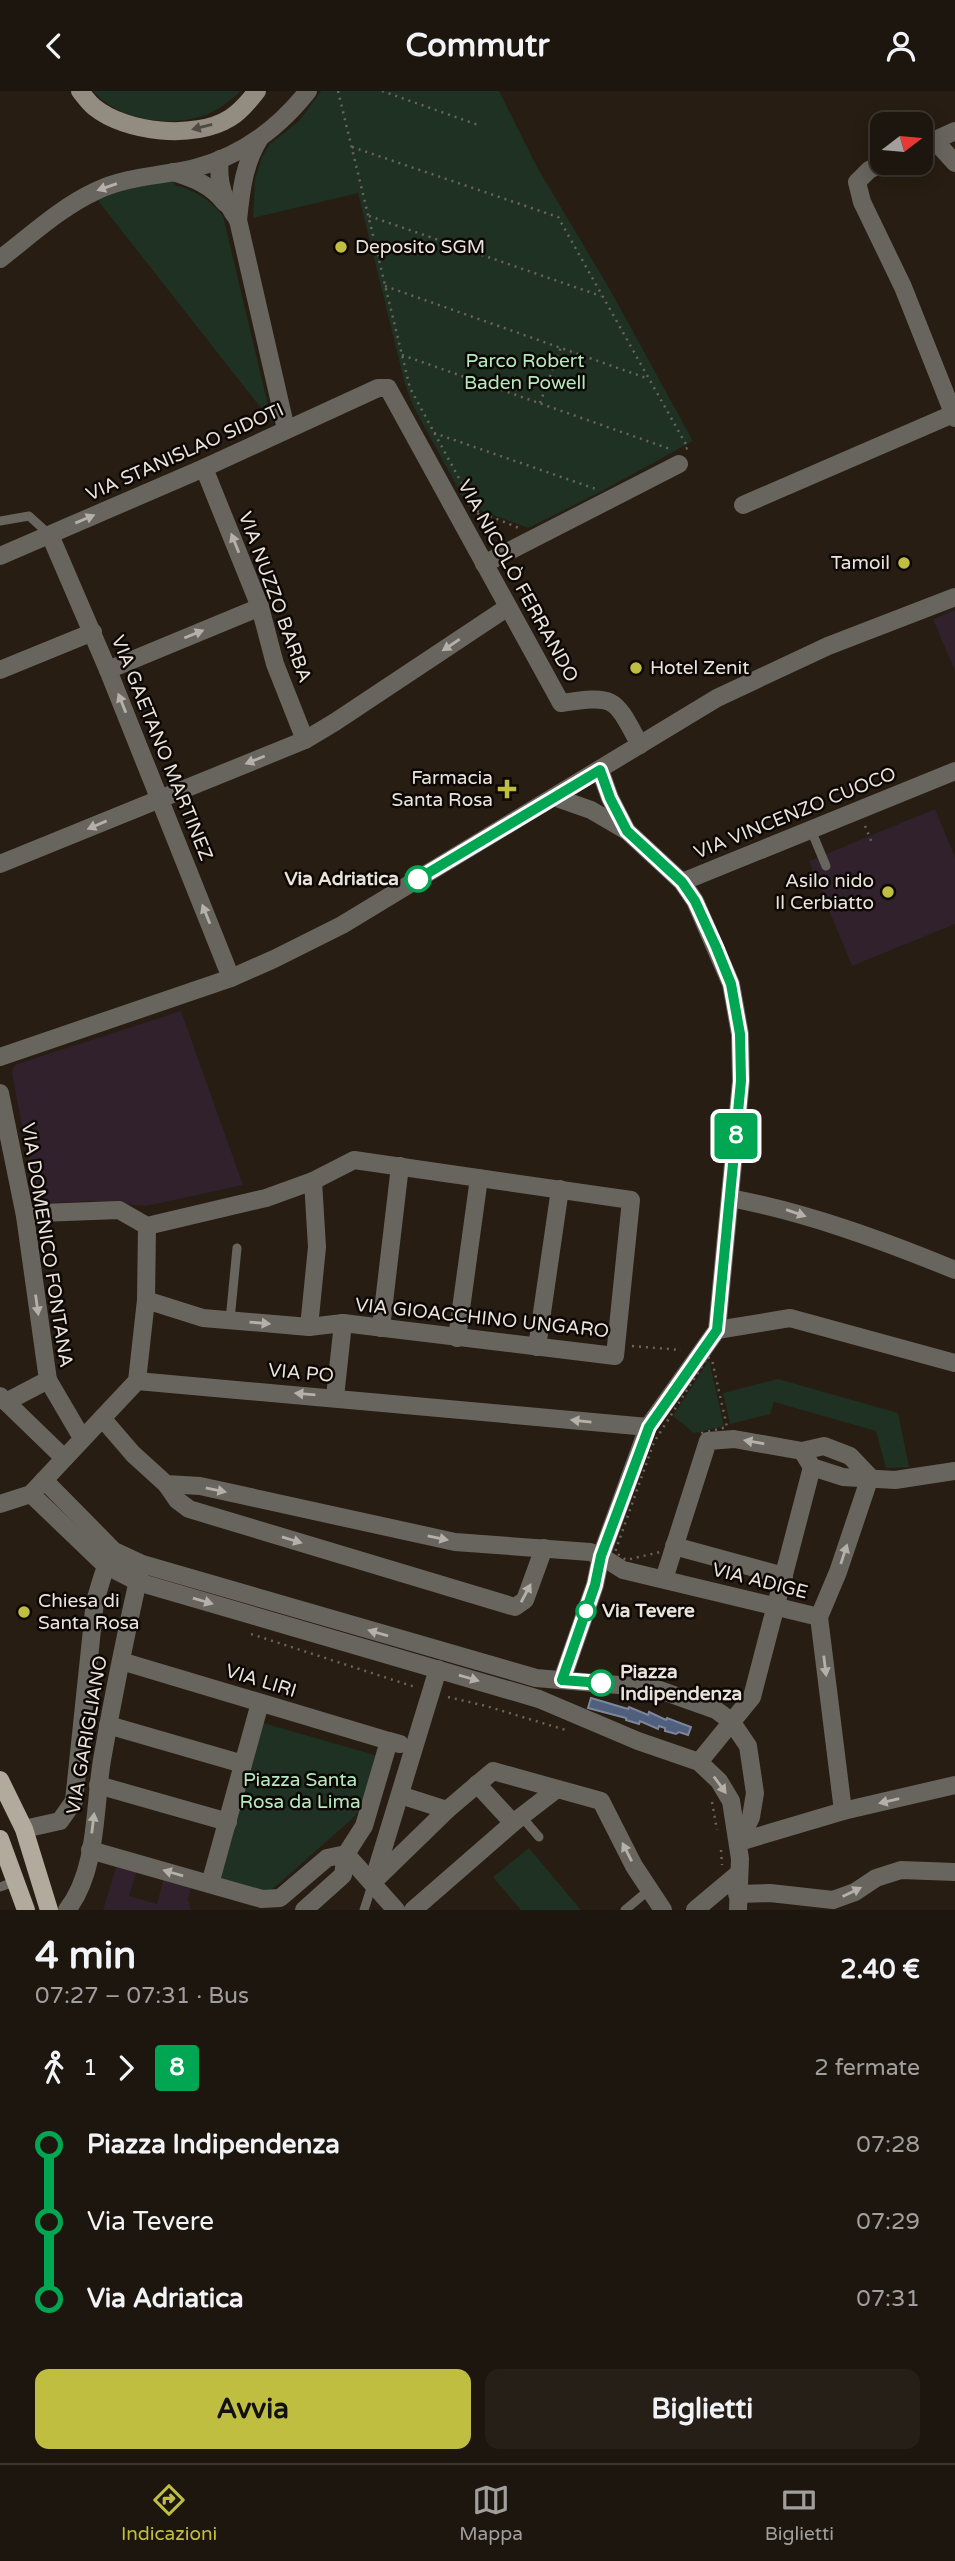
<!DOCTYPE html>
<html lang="it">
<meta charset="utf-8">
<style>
body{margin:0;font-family:"Varela Round",sans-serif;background:#251f17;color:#f1f3f6;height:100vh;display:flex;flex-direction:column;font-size:26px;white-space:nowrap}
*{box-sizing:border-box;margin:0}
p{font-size:23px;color:#a09f9e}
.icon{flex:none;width:38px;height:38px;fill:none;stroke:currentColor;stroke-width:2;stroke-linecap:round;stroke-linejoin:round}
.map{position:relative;height:1819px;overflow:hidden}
.panel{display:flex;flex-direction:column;background:#1d160e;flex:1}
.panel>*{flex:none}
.badge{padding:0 14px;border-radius:5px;font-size:24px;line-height:46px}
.needle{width:46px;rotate:74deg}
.fabs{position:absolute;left:870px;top:21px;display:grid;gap:14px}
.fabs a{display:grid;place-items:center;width:63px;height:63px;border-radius:14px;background:#1d160e;box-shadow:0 4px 18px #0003,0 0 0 2px #3b352e;font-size:35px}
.map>.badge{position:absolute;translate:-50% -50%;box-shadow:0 0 0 4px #fff}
.legs{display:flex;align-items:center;gap:10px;height:77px;padding:0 35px;font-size:23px}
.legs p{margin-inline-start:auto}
.head{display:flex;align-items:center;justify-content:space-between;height:119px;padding:0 35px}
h1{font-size:38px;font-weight:700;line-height:52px}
.action{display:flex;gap:14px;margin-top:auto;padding:14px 35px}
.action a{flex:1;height:80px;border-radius:14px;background:#c0be41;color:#111;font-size:28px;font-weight:700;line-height:80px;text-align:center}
.action a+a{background:#251f17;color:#f1f3f6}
ul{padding:0 35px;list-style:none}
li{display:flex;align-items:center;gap:24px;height:77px;font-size:26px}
li i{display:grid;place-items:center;width:10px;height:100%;margin:0 9px;background:currentColor}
li i::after{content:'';width:18px;height:18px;margin:-9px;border:5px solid;border-radius:50%;background:#1d160e}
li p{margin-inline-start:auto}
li:first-child i{background:linear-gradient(#0000 50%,currentColor 0)}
li:last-child i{background:linear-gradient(currentColor 50%,#0000 0)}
header{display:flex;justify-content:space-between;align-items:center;height:91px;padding:0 35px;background:#1d160e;font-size:32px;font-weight:700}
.menu{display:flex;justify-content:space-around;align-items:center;height:98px;border-top:2px solid #3b352e;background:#1d160e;font-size:19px;color:#a09f9e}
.menu a{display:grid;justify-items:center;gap:4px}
.menu .selected{color:#c0be41}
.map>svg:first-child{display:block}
.education{fill:#30212c}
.green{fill:#1f3122}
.water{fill:#4f5f7d;stroke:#7d8799;stroke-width:2}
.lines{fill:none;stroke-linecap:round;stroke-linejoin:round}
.path{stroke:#6c645a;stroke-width:2.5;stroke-dasharray:2 5;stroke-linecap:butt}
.service{stroke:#68655e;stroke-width:9}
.minor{stroke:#68655e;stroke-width:18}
.tertiary{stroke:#68655e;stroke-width:18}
.secondary{stroke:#928c81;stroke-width:18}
.primary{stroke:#b2ab9d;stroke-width:18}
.oneway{fill:#504a43}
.oneway2{fill:#b5b1a9}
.line-1-casing{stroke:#fff;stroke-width:16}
.line-1{stroke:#00a651;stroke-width:10}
.poi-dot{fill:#c0be41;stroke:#0d0805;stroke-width:2.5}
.stop-1-dot{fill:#fff;stroke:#00a651;stroke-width:3.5}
.labels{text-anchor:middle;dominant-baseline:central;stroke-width:5;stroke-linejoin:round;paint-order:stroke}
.poi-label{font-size:19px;fill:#e9e3db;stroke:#0d0805;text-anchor:start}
.park-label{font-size:19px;fill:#b4e9bd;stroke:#0d0805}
.street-label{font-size:19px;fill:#e9e3db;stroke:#0d0805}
.stop-label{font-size:19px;font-weight:bold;fill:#e9e3db;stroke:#0d0805;text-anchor:start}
</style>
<header><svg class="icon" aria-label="back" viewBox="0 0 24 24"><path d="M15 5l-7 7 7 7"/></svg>Commutr<svg class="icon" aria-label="person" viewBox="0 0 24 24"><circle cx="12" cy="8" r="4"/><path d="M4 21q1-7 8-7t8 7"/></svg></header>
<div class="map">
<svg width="955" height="1819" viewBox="0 0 955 1819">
<rect width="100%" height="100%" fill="#271d12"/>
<g class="education">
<path d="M955 519V580L933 528Z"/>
<path d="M935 718 955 766V833L852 875 809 770Z"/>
<path d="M181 920 243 1094 146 1115 90 1110 37 1113 12 982 13 977 17 973Z"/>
<path d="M117 1773 137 1779 129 1805 157 1813 164 1786 192 1794 188 1808 191 1819H103Z"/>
</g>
<g class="green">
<path d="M93 0H241C232 8 220 18 210 22 175 38 118 30 93 0Z"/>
<path d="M321 0H499L537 76 609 197 693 350 602 400 528 437 467 414 412 313 405 293 358 102 253 127 255 88 262 66 270 53 299 30Z"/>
<path d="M174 89 175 94C196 100 209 108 223 125L272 331 96 107 108 101Z"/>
<path d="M709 1269 724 1335 694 1342 673 1325Z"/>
<path d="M778 1288 898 1322 909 1376 886 1377 876 1340 774 1311 770 1323 730 1333 723 1302Z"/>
<path d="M263 1632 375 1664 360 1719 352 1728 267 1803 217 1788Z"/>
<path d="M529 1757 581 1819H521L493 1786Z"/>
</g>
<path class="water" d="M591 1607 628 1618 629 1616 648 1624 649 1621 666 1629 667 1627 691 1636 688 1644 679 1641 676 1643 665 1640V1637L659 1635 658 1638 640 1630 639 1633 626 1629V1627L588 1617Z"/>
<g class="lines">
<g class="path">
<path d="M338 0 410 297 493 450"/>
<path d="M382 0 481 35"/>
<path d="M352 56 558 126 688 357 684 358"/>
<path d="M369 125 601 205"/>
<path d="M385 195 649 288"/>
<path d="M402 264 670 358"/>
<path d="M540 312 561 256"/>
<path d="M434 342 596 398"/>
<path d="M477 420 519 437"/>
<path d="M865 735 872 752"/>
<path d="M632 1255 681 1259"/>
<path d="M708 1266 712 1269 727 1336 702 1342 669 1459 626 1469 615 1461 654 1351Z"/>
<path d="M251 1543 415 1596"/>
<path d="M448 1606 486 1615 569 1640"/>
<path d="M712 1711 717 1739"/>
<path d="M721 1759 722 1774"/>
</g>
<g class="service">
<path d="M0 430 29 425 50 444"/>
<path d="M811 739 826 775"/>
<path d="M230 1229 237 1157"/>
<path d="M521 1725 539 1746"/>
<path d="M0 1796 16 1790"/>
<path d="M364 1819 372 1794"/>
<path d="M625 1819 649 1799"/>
</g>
<g class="minor">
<path d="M260 47C244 72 241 100 238 129L286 338"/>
<path d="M935 50 955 72"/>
<path d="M920 56 955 40"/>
<path d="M220 68C217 92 224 110 238 129"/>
<path d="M883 72 869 79 857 91 862 111 903 196 955 327"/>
<path d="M173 81C195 88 211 94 225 112"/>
<path d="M204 377 260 516 275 573 305 649"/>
<path d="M743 414 953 323"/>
<path d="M50 444 108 579 231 887"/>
<path d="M0 465 204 377 378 297H388L561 612C616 604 614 606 640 654"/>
<path d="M484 473 679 373"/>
<path d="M0 579 93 541"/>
<path d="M108 579 260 516"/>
<path d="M600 679 610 707 627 740"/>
<path d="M554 706 591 719 627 740 682 791 695 810 731 893 740 943 741 990 717 1239 648 1336 601 1465 595 1494 562 1589"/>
<path d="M0 773 305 649 335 631 508 516"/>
<path d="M682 791 955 680"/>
<path d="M0 1002 25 1125 48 1289 82 1347"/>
<path d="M730 1107C808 1122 882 1149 955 1179"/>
<path d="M25 1125 40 1122 119 1119 147 1135 266 1107 313 1090 354 1069 631 1109 615 1265 343 1232 309 1236 203 1227 146 1209"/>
<path d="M309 1236 317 1156 313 1090"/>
<path d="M381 1237 400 1075"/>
<path d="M717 1239 790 1227 955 1272"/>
<path d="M457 1247 479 1087"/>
<path d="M537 1256 560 1098"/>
<path d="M137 1290 648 1336"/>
<path d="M137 1290 146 1209 147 1135"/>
<path d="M0 1305 64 1367"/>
<path d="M335 1306 343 1232"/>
<path d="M6 1311 48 1289"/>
<path d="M102 1327 133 1363 166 1393 200 1395 455 1451 590 1461 601 1465 623 1479 819 1526 843 1720"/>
<path d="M802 1360 824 1355 850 1365 870 1386"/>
<path d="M44 1389 114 1460 142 1473 536 1587 654 1597 716 1619 731 1630 748 1655 755 1702 751 1726 739 1751"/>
<path d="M166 1393 177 1409 189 1418 515 1516 525 1509 544 1457"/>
<path d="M31 1403 105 1474 138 1491 539 1608 638 1650 699 1671 719 1690 731 1710 740 1768 738 1819"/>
<path d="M0 1413 31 1403 137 1290"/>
<path d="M674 1455 784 1485"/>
<path d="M664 1488 708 1350 734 1348 802 1360 812 1376 843 1386 895 1389 955 1380"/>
<path d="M819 1526 838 1481 870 1386"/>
<path d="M121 1570 389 1650"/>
<path d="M108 1634 243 1673"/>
<path d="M699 1671 752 1606 812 1376"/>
<path d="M477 1693 513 1732"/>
<path d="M98 1694 228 1731"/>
<path d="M400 1704 447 1719 493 1680 601 1710 634 1775 663 1819"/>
<path d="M24 1738 60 1730 74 1710 95 1510C100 1496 103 1478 111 1466"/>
<path d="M739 1751 843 1720 955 1694"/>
<path d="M90 1759 262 1808 280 1807 327 1767 346 1763 343 1784 304 1819"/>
<path d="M375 1789 447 1719"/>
<path d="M373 1791 438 1578"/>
<path d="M210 1793 260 1612"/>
<path d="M737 1803 770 1802 833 1809 855 1801 876 1787 901 1779 955 1781"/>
<path d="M67 1819C98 1779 94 1717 102 1669 113 1606 126 1542 140 1480"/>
<path d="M396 1819 346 1763 364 1735 389 1650 400 1653"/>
<path d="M413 1819 513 1732 557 1698"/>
<path d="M695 1819 738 1783"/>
</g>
<g class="tertiary">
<path d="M0 168C30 145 61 116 96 100 127 85 162 85 195 77 241 65 278 38 308 0"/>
<path d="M0 966 231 887 274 868 342 834 717 607 828 555 955 506"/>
</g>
<path class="secondary" d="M80 0C84 5 89 12 94 16 126 42 195 49 230 27 240 21 250 9 257 0"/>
<g class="primary">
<path d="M0 1689 24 1738 49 1819"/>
<path d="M0 1748 26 1819"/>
</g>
</g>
<defs><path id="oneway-solid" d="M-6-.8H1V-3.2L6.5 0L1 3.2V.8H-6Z" transform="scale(1.75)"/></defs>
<use class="oneway" href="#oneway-solid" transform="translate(202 36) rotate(166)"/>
<g class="oneway2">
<use href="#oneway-solid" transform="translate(107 96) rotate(161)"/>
<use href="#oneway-solid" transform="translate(85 428) rotate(-23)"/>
<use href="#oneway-solid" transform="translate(235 452) rotate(-112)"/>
<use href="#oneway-solid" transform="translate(194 543) rotate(-22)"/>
<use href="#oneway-solid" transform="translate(451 554) rotate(146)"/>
<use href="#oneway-solid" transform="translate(122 612) rotate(-112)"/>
<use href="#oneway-solid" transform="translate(255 669) rotate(158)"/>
<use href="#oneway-solid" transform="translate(97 734) rotate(157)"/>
<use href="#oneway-solid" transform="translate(206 823) rotate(-112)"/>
<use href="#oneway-solid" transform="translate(796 1122) rotate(19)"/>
<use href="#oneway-solid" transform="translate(37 1214) rotate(82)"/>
<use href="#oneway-solid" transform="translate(260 1232) rotate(5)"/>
<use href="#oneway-solid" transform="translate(305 1303) rotate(-175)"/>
<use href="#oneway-solid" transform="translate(581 1330) rotate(-174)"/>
<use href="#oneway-solid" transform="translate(754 1351) rotate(-170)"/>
<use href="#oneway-solid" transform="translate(216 1399) rotate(12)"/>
<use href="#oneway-solid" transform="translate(438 1447) rotate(12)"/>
<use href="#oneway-solid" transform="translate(292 1449) rotate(17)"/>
<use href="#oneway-solid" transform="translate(844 1463) rotate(-72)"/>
<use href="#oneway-solid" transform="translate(526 1502) rotate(-62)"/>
<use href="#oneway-solid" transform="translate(203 1510) rotate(16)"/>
<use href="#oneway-solid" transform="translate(378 1542) rotate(-164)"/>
<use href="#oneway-solid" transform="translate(825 1575) rotate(83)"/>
<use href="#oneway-solid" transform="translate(469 1587) rotate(16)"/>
<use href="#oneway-solid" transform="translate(720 1694) rotate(54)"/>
<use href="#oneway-solid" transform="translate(889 1710) rotate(167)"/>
<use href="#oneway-solid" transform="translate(93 1732) rotate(-83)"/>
<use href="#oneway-solid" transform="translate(627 1761) rotate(-117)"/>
<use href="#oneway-solid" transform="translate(173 1782) rotate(-164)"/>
<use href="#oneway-solid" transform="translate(852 1801) rotate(-26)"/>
</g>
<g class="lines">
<g class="line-1-casing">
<path id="line-1" d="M418 788 600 679 610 707 627 740 682 791 695 810 716 856 731 893 740 943 741 990 717 1239 649 1336 601 1465 595 1494 562 1589 601 1592"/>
</g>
<use href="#line-1" class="line-1"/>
</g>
<g class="poi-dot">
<circle cx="341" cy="156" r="7"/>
<circle cx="904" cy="472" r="7"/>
<circle cx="636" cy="577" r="7"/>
<path d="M503.5 687.5h7v7h7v7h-7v7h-7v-7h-7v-7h7z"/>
<circle cx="888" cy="801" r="7"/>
<circle cx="24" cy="1521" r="7"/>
</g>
<g class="stop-1-dot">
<circle cx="418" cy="788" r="12"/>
<circle cx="586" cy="1520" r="9"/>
<circle cx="601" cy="1592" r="12"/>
</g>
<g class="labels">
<g class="poi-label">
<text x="355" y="156">Deposito SGM</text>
<text x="890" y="472" text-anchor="end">Tamoil</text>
<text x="650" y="577">Hotel Zenit</text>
<text x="493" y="687" text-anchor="end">Farmacia<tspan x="493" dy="22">Santa Rosa</tspan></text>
<text x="874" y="790" text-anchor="end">Asilo nido<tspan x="874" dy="22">Il Cerbiatto</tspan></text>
<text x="38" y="1510">Chiesa di<tspan x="38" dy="22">Santa Rosa</tspan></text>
</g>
<g class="park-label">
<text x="525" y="270">Parco Robert<tspan x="525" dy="22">Baden Powell</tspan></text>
<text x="300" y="1689">Piazza Santa<tspan x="300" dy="22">Rosa da Lima</tspan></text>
</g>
<g class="street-label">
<text transform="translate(185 361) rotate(-24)">VIA STANISLAO SIDOTI</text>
<text transform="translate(518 490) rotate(61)">VIA NICOLÒ FERRANDO</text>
<text transform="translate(275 506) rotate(70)">VIA NUZZO BARBA</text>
<text transform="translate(162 657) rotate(68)">VIA GAETANO MARTINEZ</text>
<text transform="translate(795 722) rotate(-22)">VIA VINCENZO CUOCO</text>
<text transform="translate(47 1154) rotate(81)">VIA DOMENICO FONTANA</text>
<text transform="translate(482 1227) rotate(6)">VIA GIOACCHINO UNGARO</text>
<text transform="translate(301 1282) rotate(5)">VIA PO</text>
<text transform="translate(760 1490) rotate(14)">VIA ADIGE</text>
<text transform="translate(261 1590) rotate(17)">VIA LIRI</text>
<text transform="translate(87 1644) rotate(-80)">VIA GARIGLIANO</text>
</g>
<g class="stop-label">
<text x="399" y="788" text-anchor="end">Via Adriatica</text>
<text x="602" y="1520">Via Tevere</text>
<text x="620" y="1581">Piazza<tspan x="620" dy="22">Indipendenza</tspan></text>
</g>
</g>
</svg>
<div class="fabs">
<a><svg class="needle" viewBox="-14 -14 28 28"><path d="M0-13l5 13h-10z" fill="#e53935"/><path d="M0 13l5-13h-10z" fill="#a09f9e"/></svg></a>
</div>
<b class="badge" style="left:736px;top:1045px;background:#00a651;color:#fff">8</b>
</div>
<section class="panel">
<div class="head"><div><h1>4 min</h1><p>07:27 – 07:31 · Bus</p></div><b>2.40 €</b></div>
<div class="legs"><svg class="icon" aria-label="walk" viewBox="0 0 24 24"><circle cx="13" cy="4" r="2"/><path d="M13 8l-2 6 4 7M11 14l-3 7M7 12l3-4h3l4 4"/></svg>1<svg class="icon" aria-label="forward" viewBox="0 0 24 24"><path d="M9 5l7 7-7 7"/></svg><b class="badge" style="background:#00a651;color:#fff">8</b><p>2 fermate</p></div>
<ul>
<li><i style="color:#00a651"></i><b>Piazza Indipendenza</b><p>07:28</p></li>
<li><i style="color:#00a651"></i><span>Via Tevere</span><p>07:29</p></li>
<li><i style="color:#00a651"></i><b>Via Adriatica</b><p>07:31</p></li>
</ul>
<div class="action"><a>Avvia</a><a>Biglietti</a></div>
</section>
<nav class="menu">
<a class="selected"><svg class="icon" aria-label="directions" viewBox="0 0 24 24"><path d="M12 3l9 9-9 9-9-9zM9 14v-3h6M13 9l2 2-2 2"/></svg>Indicazioni</a>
<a><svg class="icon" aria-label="map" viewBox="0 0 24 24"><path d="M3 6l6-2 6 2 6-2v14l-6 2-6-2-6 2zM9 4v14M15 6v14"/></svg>Mappa</a>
<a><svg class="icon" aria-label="tickets" viewBox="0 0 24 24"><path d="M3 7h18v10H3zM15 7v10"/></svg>Biglietti</a>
</nav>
